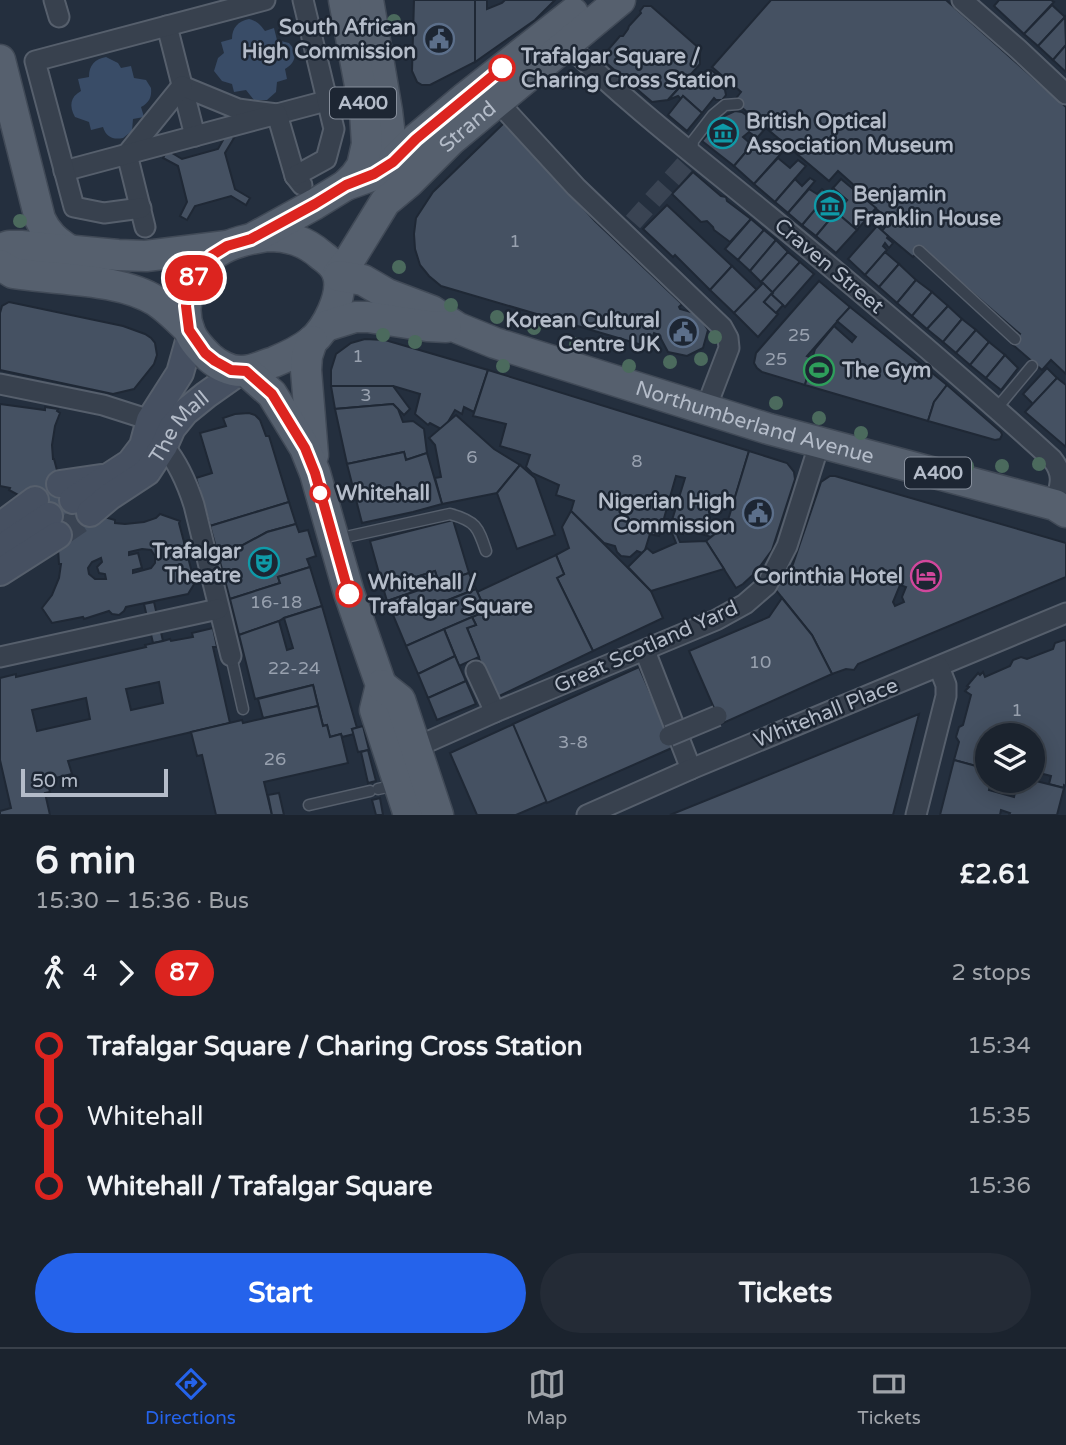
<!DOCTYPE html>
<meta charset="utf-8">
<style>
body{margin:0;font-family:"Varela Round",sans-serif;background:#242b36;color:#f1f3f6;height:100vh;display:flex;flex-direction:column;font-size:26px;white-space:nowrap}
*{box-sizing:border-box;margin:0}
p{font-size:23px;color:#a0a4aa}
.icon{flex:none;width:38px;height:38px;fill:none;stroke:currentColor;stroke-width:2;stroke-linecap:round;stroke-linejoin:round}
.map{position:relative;height:815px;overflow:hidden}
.drawer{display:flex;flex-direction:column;background:#1b232e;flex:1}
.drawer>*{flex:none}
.badge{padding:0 14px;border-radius:23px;font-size:24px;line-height:46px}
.controls{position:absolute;left:975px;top:723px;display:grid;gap:14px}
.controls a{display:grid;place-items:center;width:70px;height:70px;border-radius:50%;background:#1b232e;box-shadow:0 4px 18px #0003,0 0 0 2px #39404a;font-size:35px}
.scale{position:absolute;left:21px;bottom:18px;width:147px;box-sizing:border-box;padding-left:7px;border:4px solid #b4bcc9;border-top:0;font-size:19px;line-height:24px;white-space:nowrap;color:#b4bcc9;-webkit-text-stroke:5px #1d2633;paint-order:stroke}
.map>.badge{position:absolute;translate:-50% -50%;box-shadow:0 0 0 4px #fff}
.legs{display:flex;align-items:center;gap:10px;height:77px;padding:0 35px;font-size:23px}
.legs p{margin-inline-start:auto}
.overview{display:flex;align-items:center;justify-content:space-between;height:119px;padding:0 35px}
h1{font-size:38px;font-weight:800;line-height:52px}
.primary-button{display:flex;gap:14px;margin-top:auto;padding:14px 35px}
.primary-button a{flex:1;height:80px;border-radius:42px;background:#2563eb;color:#fff;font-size:28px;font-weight:800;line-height:80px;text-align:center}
.primary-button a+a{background:#242b36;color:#f1f3f6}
ul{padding:0 35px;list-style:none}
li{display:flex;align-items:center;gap:24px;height:70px;font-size:26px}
li i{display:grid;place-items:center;width:10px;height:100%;margin:0 9px;background:currentColor}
li i::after{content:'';width:18px;height:18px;margin:-9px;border:5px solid;border-radius:50%;background:#1b232e}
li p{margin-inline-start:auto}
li:first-child i{background:linear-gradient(#0000 50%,currentColor 0)}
li:last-child i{background:linear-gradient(currentColor 50%,#0000 0)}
.tabs{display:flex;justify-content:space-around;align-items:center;height:98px;border-top:2px solid #39404a;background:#1b232e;font-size:19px;color:#a0a4aa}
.tabs a{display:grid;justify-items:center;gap:4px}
.tabs .active{color:#2563eb}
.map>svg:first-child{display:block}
.water{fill:#394c67}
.building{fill:#455162;stroke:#1f2835;stroke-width:2;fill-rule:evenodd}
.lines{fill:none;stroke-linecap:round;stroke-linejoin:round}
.street-tunnel{stroke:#3a4453;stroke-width:19;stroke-dasharray:19 10;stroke-linecap:butt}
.secondary-tunnel{stroke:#3a4453;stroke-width:26;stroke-dasharray:26 13;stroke-linecap:butt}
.lane-casing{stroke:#565f6c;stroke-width:13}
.street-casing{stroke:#565f6c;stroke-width:23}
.secondary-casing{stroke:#565f6c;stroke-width:30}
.primary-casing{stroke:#414a57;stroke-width:33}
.lane{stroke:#38414e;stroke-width:10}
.street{stroke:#38414e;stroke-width:19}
.secondary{stroke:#465061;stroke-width:26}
.primary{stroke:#56606e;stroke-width:30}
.street-bridge-casing{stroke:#565f6c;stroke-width:23;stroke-linecap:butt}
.street-bridge{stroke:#38414e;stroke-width:19}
.tree{fill:#4b6a5d}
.line-1-casing{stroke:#fff;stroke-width:16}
.line-1{stroke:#dc241f;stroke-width:10}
.stop-1-dot{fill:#fff;stroke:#dc241f;stroke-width:3.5}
.labels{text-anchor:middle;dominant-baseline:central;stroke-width:5;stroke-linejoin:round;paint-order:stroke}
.number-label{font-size:18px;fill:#98a1af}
.shield{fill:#1d2633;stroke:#878f9c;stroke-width:2}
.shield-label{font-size:19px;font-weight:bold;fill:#b4bcc9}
.poi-label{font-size:21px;font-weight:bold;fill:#b4bcc9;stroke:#1d2633;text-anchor:end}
.stop-label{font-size:21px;font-weight:bold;fill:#b4bcc9;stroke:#1d2633;text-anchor:start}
.street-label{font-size:21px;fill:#b4bcc9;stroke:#1d2633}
</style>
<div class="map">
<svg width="1066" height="815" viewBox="0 0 1066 815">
<rect width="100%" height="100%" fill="#242f3e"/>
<g class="water">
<path d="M249 19C257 21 260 24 265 31L274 28 277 40 289 43C298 52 296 63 285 69L287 79 277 82 276 92 267 100H254L246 90 234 92 232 84 222 81 214 71 218 58 224 53 221 42 232 39C232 28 238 21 249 19Z"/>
<path d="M106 57 118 63 121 68 131 66 134 78 146 80 151 88C152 97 149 103 141 107L144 117 133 119 132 131 123 138C113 140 106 137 103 127L91 130 89 122 75 117C69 106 70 97 81 91L78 79 89 77C89 65 95 59 106 57Z"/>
</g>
<g class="building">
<path d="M414 0H475V62L430 85H422L417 82 412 71Z"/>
<path d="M475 0H487V9L502 3 505 0H555L535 20 475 62Z"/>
<path d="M771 0H946L1066 107V374L1051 360 1042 370 1012 344 1020 334 921 248 913 257 882 231 890 221 863 197 865 195 838 171 829 181 734 101 741 92 712 67Z"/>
<path d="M999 0H1051L1054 2 1024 34 994 6Z"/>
<path d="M1052 5 1065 17 1038 46 1024 34Z"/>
<path d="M644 6H651L700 49V64L668 100 652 102 604 61 603 54 607 50H608L620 36H623L628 29 629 26 641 13 640 11Z"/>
<path d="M1065 17 1066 45 1053 60 1038 46Z"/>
<path d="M1066 45V72L1053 60Z"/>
<path d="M711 70 723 79 719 85 725 90 726 95 722 100H716L714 98 702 113 683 96 681 99 678 96 668 100 690 76 696 81 706 71Z"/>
<path d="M683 96 702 113 687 131 668 115Z"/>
<path d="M735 111 742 112 765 129 757 138 749 132 743 137 752 145 734 166 702 141 722 117Z"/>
<path d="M505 122 595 221 682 304 679 307 680 309 698 314 708 330 703 348 687 356 668 352 659 335 654 333 649 347 441 286 429 276 420 265 415 249 414 234 416 218 433 192Z"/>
<path d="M227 133 234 138 225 153 235 189 250 198 246 205 231 196 195 206 187 220 180 216 187 202 178 166 163 158 167 150 182 159 218 149Z"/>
<path d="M755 141 768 153 778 142 786 148 754 184 734 166Z"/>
<path d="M778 158 790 168 798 160 806 166 775 202 754 184Z"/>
<path d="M693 172 721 196 726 197 727 201 751 219 730 242 714 230 713 227 707 221 701 222 672 194Z"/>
<path d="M810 178 815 181 788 213 775 202 795 179 802 186Z"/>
<path d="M841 179 876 208 857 230 836 212 847 200 833 188Z"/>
<path d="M833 188 847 200 816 236 802 225Z"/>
<path d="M809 189 817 194 822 189 828 194 802 225 788 213Z"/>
<path d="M667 205 732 266 710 290 675 255 673 257 643 229Z"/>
<path d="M836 212 857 230 836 253 816 236Z"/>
<path d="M751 219 764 230 738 260 725 249Z"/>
<path d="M877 226 888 236 887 238 893 243 889 248 885 243 883 246 887 250 865 275 848 259Z"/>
<path d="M764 230 776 240 750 271 738 260Z"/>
<path d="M776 240 788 252 761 282 750 271Z"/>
<path d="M788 252 800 262 773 293 761 282Z"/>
<path d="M885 252 899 264 879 287 865 275Z"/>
<path d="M800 262 814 274 785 307 771 294Z"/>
<path d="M899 264 916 280 897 303 879 287Z"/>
<path d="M732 266 757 290 734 313 710 290Z"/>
<path d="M916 280 932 292 912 316 897 303Z"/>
<path d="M819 281 850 307 807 356 812 358 805 385 762 372 757 368 754 363 756 353Z"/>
<path d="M763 283 773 293 764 302 778 314 758 337 734 313Z"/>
<path d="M932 292 948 306 927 329 912 316Z"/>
<path d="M771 294 783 305 776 313 764 302Z"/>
<path d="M9 302 123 326 145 334 151 338 155 343 157 355 154 364 134 389 113 394 0 370V313L2 306Z"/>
<path d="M948 306 962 319 943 342 927 329Z"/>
<path d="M850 307 947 385 934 402 928 421 805 385 815 349 834 326 852 342 856 337 837 321Z"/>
<path d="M962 319 976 330 956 353 943 342Z"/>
<path d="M976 330 989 342 970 365 956 353Z"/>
<path d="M365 339 385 340 488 370 474 412 464 407 462 414 455 410 448 422 441 429 430 423 428 425 415 414 420 394 393 386H331V370L336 354 351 343Z"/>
<path d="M989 342 1005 355 986 378 970 365Z"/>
<path d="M1005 355 1018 368 1001 390 986 378Z"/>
<path d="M1047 368 1057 378 1033 404 1023 394Z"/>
<path d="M488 370 749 451 733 504 714 498 707 522 720 530 711 537 685 529 683 534 669 530 685 478 676 476 659 536 650 534 645 550 642 553 637 551 630 557 621 556 617 552 615 546 604 543 571 511 574 501 556 495 559 485 532 473 526 467 530 455 500 446 506 424 473 416Z"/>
<path d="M1057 378 1066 385V447L1025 412Z"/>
<path d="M947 385 1001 432 1002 435 1000 439 995 440 928 421 934 402Z"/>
<path d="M331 386H393L410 409 404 415 393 404 335 409Z"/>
<path d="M0 404 45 410V407L58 409 57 411 60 413 55 426 52 445 53 459H54L58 474 101 516 115 520V523L125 524 144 522 156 518 160 514 180 521 179 523 194 580 196 581 188 594 126 607 124 611 119 615 112 614 109 611 84 619 83 617 52 623 42 608 52 595 59 578 61 564H59L58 548 24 498 9 490 10 488 0 486ZM142 549 151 550 155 556V563L151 568 133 573V570L142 568 138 553 129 555V552ZM101 558 102 562 97 567 99 573 105 574 106 579H95L89 574 88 568 92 562Z"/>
<path d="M393 404 398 409 403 422 413 421 424 429 427 453 406 460 404 452 347 464 335 409Z"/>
<path d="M249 413 255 415 260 420 266 436H269L289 502 210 526 196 478 212 473 200 433 226 426 223 418 235 414Z"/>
<path d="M456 415 494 449 520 465 497 493 442 504 435 478 441 477 435 445 429 438Z"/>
<path d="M749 451 787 463 794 472 795 479 772 550 756 572 743 584 736 588 706 541 720 530 723 532 725 530Z"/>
<path d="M404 452 406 460 427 453 442 504 413 512 362 523 347 464Z"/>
<path d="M520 465 535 478 555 535 517 549 497 493Z"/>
<path d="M830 476H835L1066 543V577L858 664 854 670 846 669 832 674 812 635 775 589 793 564 821 482ZM900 585 906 587 902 597 904 602 895 606 893 602Z"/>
<path d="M289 502 296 524 267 532 219 558 210 526Z"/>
<path d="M571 511 651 591 663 618 593 651 557 578 564 574 556 555 569 548 562 527Z"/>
<path d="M453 520 469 573 439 583 435 571 410 579 409 576 382 584 370 541Z"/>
<path d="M296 524 299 532 308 530 316 556 307 559 310 567 278 577 280 583 230 599 219 558 267 532Z"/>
<path d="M672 531 676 532 680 542 706 541 724 569 651 591 628 567 647 548 653 553 676 543 672 533Z"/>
<path d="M556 555 564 574 557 578 593 651 495 698 467 628 476 625 472 617 486 611 477 592Z"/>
<path d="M310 567 322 606 284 618 279 621 239 635 230 599 280 583 278 577Z"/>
<path d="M435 571 439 583 387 601 382 584 409 576 410 579Z"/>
<path d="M469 573 476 589 430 607 428 601 423 603 424 606H415L393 615 387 601Z"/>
<path d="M476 589 486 611 406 646 393 615 415 606H424L426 609Z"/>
<path d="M782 598 812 635 832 674 721 724 689 651 769 617Z"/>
<path d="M154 602 163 641 153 643 144 604Z"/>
<path d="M322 606 357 728 352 729 354 734 342 737 341 734 330 737 327 725 323 726 313 685 255 699 239 635 279 621 287 650 293 648 284 618Z"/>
<path d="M472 617 476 625 467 628 479 657 459 666 444 629Z"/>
<path d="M213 628 217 647H213L230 723 68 761 72 774 47 780 50 792 45 793 50 815H0V811L11 808 0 760V678L16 674V677L146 647 145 645 163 641 170 639 171 641 193 637 192 633ZM159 682 163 703 131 710 126 689ZM86 698 90 719 37 731 32 710Z"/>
<path d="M444 629 455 656 418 674 406 646Z"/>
<path d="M1064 640 1066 641V786L1064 785V788L1049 784 1051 776 1040 773 1038 775 1036 781 1032 780V735H987V769L954 760 959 742 956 737 959 727 963 725 971 695 965 691 969 687 967 686 978 673 980 675 983 672 985 677 1010 666 1013 660 1021 657 1027 659 1053 649 1055 643Z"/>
<path d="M455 656 466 681 428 698 418 674Z"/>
<path d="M639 667 674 747 516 815H477L450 753Z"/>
<path d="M639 667 674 747 547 803 513 724Z"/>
<path d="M466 681 476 704 437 720 428 698Z"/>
<path d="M313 685 318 706 263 718 258 699Z"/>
<path d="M318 706 323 726 327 725 330 737 341 734 348 763 264 782 272 815H216L202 755 197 756 191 732 242 720 243 723Z"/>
<path d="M919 714 893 815H670L749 783Z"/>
<path d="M363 726 369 750 358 752 352 729Z"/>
<path d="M368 750 376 781 368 783 361 752Z"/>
<path d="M954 760 987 769V780H991L989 790 1014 797 1018 780H1032L1064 788 1057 815H1009L1010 813 1001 810 1000 815H940Z"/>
<path d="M279 793 284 815H272L268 795Z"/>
<path d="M380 798 383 815H376L372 800Z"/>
</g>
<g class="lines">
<path class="street-tunnel" d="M633 222 686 163"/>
<path class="secondary-tunnel" d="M58 535 90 513"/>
<g class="lane-casing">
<g id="lane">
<path d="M692 153 693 141 713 115 725 105 738 104"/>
<path d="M919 251 1015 339"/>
<path d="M997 408 1032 366"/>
<path d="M337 539 450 514C476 521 478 527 486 551"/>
<path d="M231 656 243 709"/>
<path d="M378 789 396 785"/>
<path d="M309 805 370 791"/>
</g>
</g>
<g class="street-casing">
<g id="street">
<path d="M54 0 59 17"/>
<path d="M962 0 1018 49 1066 94"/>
<path d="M167 26 195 136"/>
<path d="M567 44C630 106 701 160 769 216 865 295 960 375 1052 459 1065 475 1060 486 1055 505"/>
<path d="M182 86 238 109 277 114 326 101"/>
<path d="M498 102 576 187 722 327 728 338 729 348 706 408"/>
<path d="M127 154 182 86"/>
<path d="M127 154 145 227"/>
<path d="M64 171 277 114 295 176 302 185"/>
<path d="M295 176 326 159 334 129 303 0"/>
<path d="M141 208 104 213 74 207 35 61 265 0"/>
<path d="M0 384 103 405 150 420"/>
<path d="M164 446C179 464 187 483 194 505L231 656"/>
<path d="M645 651 691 769"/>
<path d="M0 657 218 609"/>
<path d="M476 671 495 712"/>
<path d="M405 752 495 712 716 620 745 604 767 585 787 546 820 442"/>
<path d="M587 815 691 769 1066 613"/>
<path d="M916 815 946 696V685L939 667"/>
</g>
</g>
<g class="secondary-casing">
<g id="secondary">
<path d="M60 484 101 478"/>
<path d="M73 500 130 463 143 446 150 420 180 373 191 334"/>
<path id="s1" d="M90 513 109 497 147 472 164 446 172 428 185 412 206 395 240 371"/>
<path d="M0 526 35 500"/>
<path d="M0 549 49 516"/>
<path d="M0 572 58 535"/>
</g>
</g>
<g class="primary-casing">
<g id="primary">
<path d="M368 0 387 111 393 162 391 174"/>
<path d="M0 60 40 219C47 234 55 241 69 250"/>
<path d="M346 185 374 175 393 162 416 139 466 97 573 13"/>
<path d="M267 236C289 236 305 241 321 255 328 260 336 267 338 275 344 295 327 329 311 342 301 350 286 357 274 362 264 365 253 371 243 371 231 372 218 365 209 357 202 350 193 341 190 332 178 304 192 268 217 252 232 242 250 239 267 236Z"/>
<path d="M255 237 315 204 346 185 355 176 362 166 367 144 365 112 344 0"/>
<path d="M0 249 9 246H21L118 255 146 256 227 246"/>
<path d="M0 265 13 273 20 274C61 280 122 279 156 301 168 309 179 320 189 330"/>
<path id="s2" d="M338 274 350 259 385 202 409 182 451 140 620 0"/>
<path id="s3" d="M339 276 363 280 387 294 432 311 458 328 495 343 769 429 1055 505 1066 512"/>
<path d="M326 326 355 317H368L427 326 446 327"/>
<path d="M312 341 307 356 306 370 313 455"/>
<path d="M246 371 272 394 305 448 315 473 349 593 381 685 375 710 409 815"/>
<path d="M381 685 400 700 438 815"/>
</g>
</g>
<use href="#lane" class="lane"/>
<use href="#street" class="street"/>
<use href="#secondary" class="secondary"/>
<use href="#primary" class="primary"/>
<g class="street-bridge-casing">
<path id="street-bridge" d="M669 736 717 716"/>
</g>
<use href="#street-bridge" class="street-bridge"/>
</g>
<g class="tree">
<circle cx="394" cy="21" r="7"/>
<circle cx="20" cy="221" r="7"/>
<circle cx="399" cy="267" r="7"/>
<circle cx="451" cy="305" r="7"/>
<circle cx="497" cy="317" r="7"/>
<circle cx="534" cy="328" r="7"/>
<circle cx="383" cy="335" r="7"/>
<circle cx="715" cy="337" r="7"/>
<circle cx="415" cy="342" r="7"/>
<circle cx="576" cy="344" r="7"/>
<circle cx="701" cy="359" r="7"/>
<circle cx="670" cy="362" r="7"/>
<circle cx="503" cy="366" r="7"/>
<circle cx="629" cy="366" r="7"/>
<circle cx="776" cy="403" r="7"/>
<circle cx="819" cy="418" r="7"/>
<circle cx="861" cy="433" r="7"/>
<circle cx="1039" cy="464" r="7"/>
<circle cx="967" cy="466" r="7"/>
<circle cx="1002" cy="466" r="7"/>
</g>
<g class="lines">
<g class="line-1-casing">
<path id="line-1" d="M349 594 315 473 305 448 272 394 246 371 231 370 215 361 205 353 189 330 186 306 188 293 196 273 211 256 227 246 251 239 315 204 346 185 374 174 393 162 416 139 502 68"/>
</g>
<use href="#line-1" class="line-1"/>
</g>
<defs>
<g id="civic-ring" transform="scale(1.575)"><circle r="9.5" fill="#1d2633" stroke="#5c6f8a" stroke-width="1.5"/><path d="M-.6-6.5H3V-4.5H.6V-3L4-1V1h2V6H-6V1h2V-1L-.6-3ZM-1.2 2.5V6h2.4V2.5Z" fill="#5c6f8a"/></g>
<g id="museum-ring" transform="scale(1.575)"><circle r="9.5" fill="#1d2633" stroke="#0f9aa8" stroke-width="1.5"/><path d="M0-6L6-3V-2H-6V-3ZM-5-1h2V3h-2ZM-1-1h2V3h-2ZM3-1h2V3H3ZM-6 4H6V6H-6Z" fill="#0f9aa8"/></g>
<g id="stadium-ring" transform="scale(1.575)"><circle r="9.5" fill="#1d2633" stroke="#2e9e5b" stroke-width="1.5"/><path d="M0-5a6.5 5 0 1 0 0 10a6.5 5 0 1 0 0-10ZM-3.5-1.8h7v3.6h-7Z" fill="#2e9e5b"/></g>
<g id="theatre-ring" transform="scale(1.575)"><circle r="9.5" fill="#1d2633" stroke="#0f9aa8" stroke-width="1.5"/><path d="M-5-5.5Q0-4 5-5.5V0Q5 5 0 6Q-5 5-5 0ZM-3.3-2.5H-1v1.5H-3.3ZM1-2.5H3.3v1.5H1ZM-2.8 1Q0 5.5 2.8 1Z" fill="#0f9aa8"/></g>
<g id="hotel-ring" transform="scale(1.575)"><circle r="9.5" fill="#1d2633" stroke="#d1479c" stroke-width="1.5"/><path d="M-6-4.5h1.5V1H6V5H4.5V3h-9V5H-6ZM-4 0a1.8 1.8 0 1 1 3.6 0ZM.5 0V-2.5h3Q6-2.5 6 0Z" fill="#d1479c"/></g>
</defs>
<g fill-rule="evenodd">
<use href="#civic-ring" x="439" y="39"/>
<use href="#museum-ring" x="723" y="133"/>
<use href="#museum-ring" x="830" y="206"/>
<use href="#civic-ring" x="683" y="332"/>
<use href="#stadium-ring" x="819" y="370"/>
<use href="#civic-ring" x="758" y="513"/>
<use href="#theatre-ring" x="264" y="563"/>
<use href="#hotel-ring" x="926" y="576"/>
</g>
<g class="stop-1-dot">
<circle cx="502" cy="68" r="12"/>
<circle cx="320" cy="493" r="9"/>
<circle cx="349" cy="594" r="12"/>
</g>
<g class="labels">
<g class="number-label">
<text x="515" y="241">1</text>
<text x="799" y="335">25</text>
<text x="358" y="356">1</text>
<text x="776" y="359">25</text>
<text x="366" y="395">3</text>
<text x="472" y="457">6</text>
<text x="637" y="461">8</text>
<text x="276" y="602">16-18</text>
<text x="760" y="662">10</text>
<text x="294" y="668">22-24</text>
<text x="1017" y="710">1</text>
<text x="573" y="742">3-8</text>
<text x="275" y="759">26</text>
</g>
<g class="shield">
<rect x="330" y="87.5" width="66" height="31" rx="5"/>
<rect x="905" y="457.5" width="66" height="31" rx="5"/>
</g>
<g class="shield-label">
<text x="363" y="103">A400</text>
<text x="938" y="473">A400</text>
</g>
<g class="poi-label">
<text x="416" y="27">South African<tspan x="416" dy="24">High Commission</tspan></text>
<text x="746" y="121" text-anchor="start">British Optical<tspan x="746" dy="24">Association Museum</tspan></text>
<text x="853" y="194" text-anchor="start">Benjamin<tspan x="853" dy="24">Franklin House</tspan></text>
<text x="660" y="320">Korean Cultural<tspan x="660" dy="24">Centre UK</tspan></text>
<text x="842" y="370" text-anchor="start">The Gym</text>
<text x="735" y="501">Nigerian High<tspan x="735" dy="24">Commission</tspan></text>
<text x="241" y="551">Trafalgar<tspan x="241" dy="24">Theatre</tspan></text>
<text x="903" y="576">Corinthia Hotel</text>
</g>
<g class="stop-label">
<text x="521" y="56">Trafalgar Square /<tspan x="521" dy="24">Charing Cross Station</tspan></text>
<text x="336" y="493">Whitehall</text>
<text x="368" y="582">Whitehall /<tspan x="368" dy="24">Trafalgar Square</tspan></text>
</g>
<g class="street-label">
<text stroke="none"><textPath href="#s2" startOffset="198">Strand</textPath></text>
<text transform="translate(829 266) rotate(40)">Craven Street</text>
<text stroke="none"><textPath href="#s3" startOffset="443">Northumberland Avenue</textPath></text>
<text stroke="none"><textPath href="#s1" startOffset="126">The Mall</textPath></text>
<text transform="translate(646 647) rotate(-24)">Great Scotland Yard</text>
<text transform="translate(826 713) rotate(-22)">Whitehall Place</text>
</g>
</g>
</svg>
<div class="controls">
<a><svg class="icon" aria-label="layers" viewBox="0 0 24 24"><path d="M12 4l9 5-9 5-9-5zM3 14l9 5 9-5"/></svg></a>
</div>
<div class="scale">50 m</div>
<b class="badge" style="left:194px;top:278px;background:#dc241f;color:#fff">87</b>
</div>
<section class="drawer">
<div class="overview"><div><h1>6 min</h1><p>15:30 – 15:36 · Bus</p></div><b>£2.61</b></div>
<div class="legs"><svg class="icon" aria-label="walk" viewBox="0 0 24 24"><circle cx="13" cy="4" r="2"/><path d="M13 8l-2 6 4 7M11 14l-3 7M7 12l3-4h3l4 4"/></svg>4<svg class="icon" aria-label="forward" viewBox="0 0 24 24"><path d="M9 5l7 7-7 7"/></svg><b class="badge" style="background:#dc241f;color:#fff">87</b><p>2 stops</p></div>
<ul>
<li><i style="color:#dc241f"></i><b>Trafalgar Square / Charing Cross Station</b><p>15:34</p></li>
<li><i style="color:#dc241f"></i><span>Whitehall</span><p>15:35</p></li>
<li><i style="color:#dc241f"></i><b>Whitehall / Trafalgar Square</b><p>15:36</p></li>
</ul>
<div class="primary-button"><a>Start</a><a>Tickets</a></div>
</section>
<nav class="tabs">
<a class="active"><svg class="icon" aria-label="directions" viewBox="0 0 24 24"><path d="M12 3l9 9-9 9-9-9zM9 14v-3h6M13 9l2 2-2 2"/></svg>Directions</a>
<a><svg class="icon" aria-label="map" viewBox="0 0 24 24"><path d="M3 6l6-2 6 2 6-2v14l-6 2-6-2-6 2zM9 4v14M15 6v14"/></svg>Map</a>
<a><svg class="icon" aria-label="tickets" viewBox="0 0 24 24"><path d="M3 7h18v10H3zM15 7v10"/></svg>Tickets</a>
</nav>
